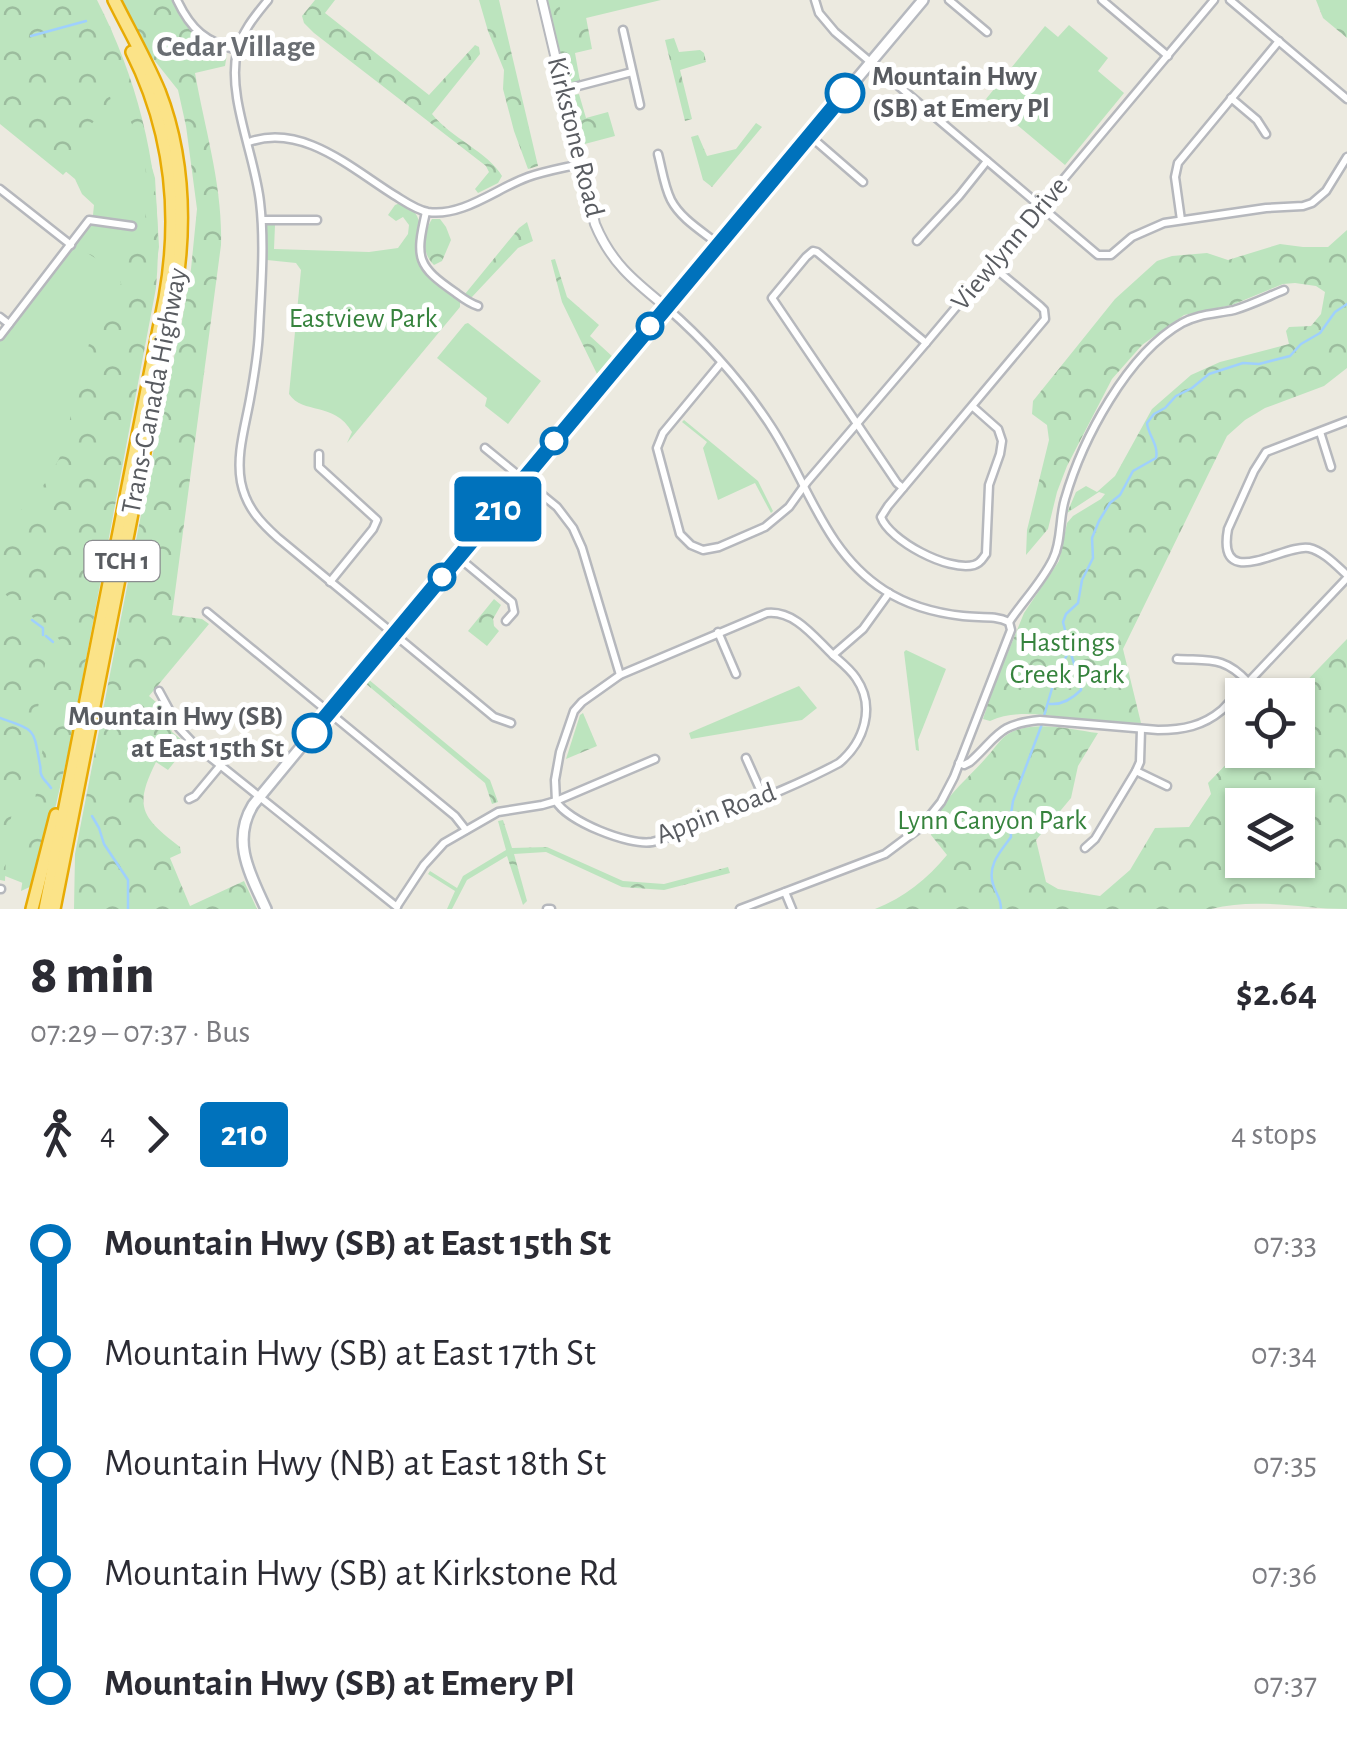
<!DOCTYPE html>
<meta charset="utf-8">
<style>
body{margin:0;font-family:"Alegreya Sans",sans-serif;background:#f2f2f3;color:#2b2b33;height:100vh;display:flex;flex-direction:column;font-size:38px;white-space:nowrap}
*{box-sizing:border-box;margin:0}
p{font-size:32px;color:#7c7c81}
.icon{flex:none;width:55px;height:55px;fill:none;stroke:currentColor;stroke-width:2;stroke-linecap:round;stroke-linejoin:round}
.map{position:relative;height:909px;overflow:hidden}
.sheet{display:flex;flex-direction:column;background:#fff;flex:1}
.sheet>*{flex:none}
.badge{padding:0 20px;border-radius:8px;font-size:35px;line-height:65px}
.tools{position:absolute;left:1225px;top:678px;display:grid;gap:20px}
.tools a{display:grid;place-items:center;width:90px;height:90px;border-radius:0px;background:#fff;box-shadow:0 2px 8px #0004;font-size:50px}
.map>.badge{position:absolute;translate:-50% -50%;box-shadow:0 0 0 5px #fff}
.legs{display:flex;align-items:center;gap:15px;height:110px;padding:0 30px;font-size:32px}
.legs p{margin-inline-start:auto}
.overview{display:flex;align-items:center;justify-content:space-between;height:170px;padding:0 30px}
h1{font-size:55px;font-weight:800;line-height:75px}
ul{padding:0 30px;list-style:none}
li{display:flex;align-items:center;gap:35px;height:110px;font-size:38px}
li i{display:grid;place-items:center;width:15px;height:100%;margin:0 12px;background:currentColor}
li i::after{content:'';width:25px;height:25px;margin:-12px;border:8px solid;border-radius:50%;background:#fff}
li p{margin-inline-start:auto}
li:first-child i{background:linear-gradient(#0000 50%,currentColor 0)}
li:last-child i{background:linear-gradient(currentColor 50%,#0000 0)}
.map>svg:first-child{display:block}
.green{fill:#bce4be}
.forest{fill:url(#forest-crowns);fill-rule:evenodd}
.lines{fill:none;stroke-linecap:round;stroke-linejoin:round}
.stream{stroke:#9fd0fd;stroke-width:2.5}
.minor-casing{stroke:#b6b8bd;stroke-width:11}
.tertiary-casing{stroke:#b6b8bd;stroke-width:12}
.secondary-casing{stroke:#b6b9bf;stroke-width:14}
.motorway-casing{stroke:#e8ab04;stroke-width:16}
.minor{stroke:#fff;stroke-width:6}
.tertiary{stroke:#fff;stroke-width:8}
.secondary{stroke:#fff;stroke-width:9}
.motorway{stroke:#fbe388;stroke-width:11}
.line-1-casing{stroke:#fff;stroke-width:22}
.line-1{stroke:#0072bc;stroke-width:15}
.stop-1-dot{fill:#fff;stroke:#0072bc;stroke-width:5}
.labels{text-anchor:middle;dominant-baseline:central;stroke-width:10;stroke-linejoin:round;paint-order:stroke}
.shield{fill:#fff;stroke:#8b8d90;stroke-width:2.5}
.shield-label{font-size:25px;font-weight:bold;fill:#595c61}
.stop-label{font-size:28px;font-weight:bold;fill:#595c61;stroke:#fff;text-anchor:start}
.street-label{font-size:28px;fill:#595c61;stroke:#fff}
.park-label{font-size:28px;fill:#36833d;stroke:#fff}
.neighbourhood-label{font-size:30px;font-weight:bold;fill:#6a6e73;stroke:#fff}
</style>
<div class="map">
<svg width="1347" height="909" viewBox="0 0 1347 909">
<defs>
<pattern id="forest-crowns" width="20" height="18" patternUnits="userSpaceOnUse" patternTransform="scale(2.5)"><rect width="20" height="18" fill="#bce4be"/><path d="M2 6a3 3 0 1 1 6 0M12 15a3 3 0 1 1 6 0" fill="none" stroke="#9cbc9e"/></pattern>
</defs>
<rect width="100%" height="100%" fill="#eceae0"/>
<g class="green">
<path d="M0 0 110 26 155 178 159 247 147 327 38 889 0 874V336L93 215 94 205 82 194 75 179 0 117Z"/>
<path d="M551 0H661L557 25Z"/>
<path d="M1069 25 1108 58 1098 71 1124 93 1065 165 986 99 1045 26 1058 37Z"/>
<path d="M400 203C430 214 417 237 418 263L443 290 460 301V307L347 443 352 432C334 401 303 415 289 394L301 270 296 263 267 260 265 255 267 225H275L274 249 369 252 398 248 408 234 409 225 403 217 396 221 388 215 395 205Z"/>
<path d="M468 323 541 381 508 424 485 406 487 398 437 358 465 324Z"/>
<path d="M684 420 758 481 773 511 771 513 755 483 718 500 703 448 707 442 682 422Z"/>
<path d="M906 650 946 669 918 740 919 751 916 750 904 652Z"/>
<path d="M799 686 817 708 802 720 691 739 689 733Z"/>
</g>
<g class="forest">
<path d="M0 0H97C143 90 165 188 156 288L70 744 55 809 45 880 21 891 43 747 61 647 59 639 0 590V529L10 522 47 481 61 455 92 332 121 284 120 274 78 247 92 244 126 267 129 235C132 235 135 236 137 235 153 226 146 157 141 142 139 133 138 137 134 128 126 114 125 96 109 91L112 107C80 121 87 153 63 175L0 124Z"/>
<path d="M121 0H173C184 23 203 44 227 54L225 66 195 73C205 130 223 187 221 245L172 615 202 619 209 624 149 696 163 708 172 732 188 745 168 770 156 762C133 808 142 817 180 847L181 853 170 858 190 906 244 881 257 909H74L75 854 154 448 182 321 191 269 197 209 186 126 178 90 147 51Z"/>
<path d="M315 0H335L325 13 429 95 475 45 479 47 480 54 432 114C450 137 489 153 502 176L498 183 478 193 475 189 489 172 486 166 314 33 304 23 302 16Z"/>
<path d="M479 0H499L538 166 528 169 514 131 503 89 504 70 488 31Z"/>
<path d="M546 0H558L562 17 585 12 592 49 575 53 580 81 566 84Z"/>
<path d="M1316 0H1347V38L1323 18Z"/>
<path d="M674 38 679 52 700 50 704 53 706 62 680 70 692 119 685 121 665 40Z"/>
<path d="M579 94 586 118 608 112 615 136 581 145 569 96Z"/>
<path d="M756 123 762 127 712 187 703 180 691 137 698 135 707 156 736 149Z"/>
<path d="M432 219H440L446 227 451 240 442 261 434 265C421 253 423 233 432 219Z"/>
<path d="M527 222 533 241 518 248 471 298 465 294 519 228Z"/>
<path d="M1347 230V368L1324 386 1265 408 1245 420 1227 436 1123 649 1141 723C1125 722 1108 723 1092 721 1059 718 1021 707 990 721L983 719 991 694 1024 613 1059 561 1067 523 1073 516 1101 499 1105 494 1099 492 1067 513 1076 492 1086 486 1097 492 1115 476 1152 409 1191 375 1220 362 1289 344 1286 331 1289 327 1311 326 1321 314 1325 292 1316 286 1295 283 1283 284 1232 305 1184 315 1142 345 1112 379 1067 466 1057 492 1048 529 1026 555 1027 530 1049 440 1047 425 1032 414 1033 401 1115 299 1157 261 1172 256 1207 253 1228 260 1280 244 1303 247H1328Z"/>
<path d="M555 259 567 297 599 325 590 336 613 357 597 374 562 302 551 260Z"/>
<path d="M494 599 501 605 493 619 494 626 499 631 487 646 468 631Z"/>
<path d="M0 609 31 633 47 652 37 714 7 834 5 881 0 880Z"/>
<path d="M1347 639V909C1300 909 1258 897 1211 909H875C905 897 927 879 947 855L931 835C937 802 965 782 985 759 997 747 1001 734 1020 729 1043 722 1074 730 1098 733L1078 766 1071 798 1036 840 1046 882 1058 889 1100 896 1130 870 1155 828 1189 827 1211 794 1208 783 1242 748V750H1298V695H1293ZM1242 805H1298V860H1242Z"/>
<path d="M368 679 490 780 498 802 492 804 485 783 365 683Z"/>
<path d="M583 713 597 746 566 759 580 715Z"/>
<path d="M503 820 512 848 547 847 623 881 664 884 728 867 730 873 664 890 622 887 546 852 514 854 527 901 523 905 507 856 467 880 452 909H447L455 891 428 874 430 871 457 888 463 876 506 850 498 821Z"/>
</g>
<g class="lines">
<g class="stream">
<path d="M31 36 86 21"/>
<path d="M32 620 43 628V635"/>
<path d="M46 636 53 642"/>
<path d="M1050 704C1062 705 1073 698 1081 690V685L1070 651"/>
<path d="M1044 716 1055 678 1070 649 1063 622 1066 614 1078 603 1082 580 1093 558 1092 538 1099 521 1110 503 1120 495 1133 471 1156 458C1159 445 1148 435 1147 423L1154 414 1165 408 1176 396 1192 388 1209 374 1243 363 1259 364 1290 356 1301 344 1320 333 1335 312 1347 304"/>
<path d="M0 718C37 731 33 728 40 765 41 768 40 772 41 774 43 780 48 783 51 788"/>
<path d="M92 816 99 828 104 844 128 880V909"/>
<path d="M1001 909C1001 897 996 895 993 884 987 865 1001 851 1011 837L1010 821 1013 801 1042 724"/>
</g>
<g class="minor-casing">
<g id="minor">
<path d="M177 0C191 30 206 42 237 50"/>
<path d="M268 0C255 16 242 31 237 52 227 96 255 156 260 202 265 244 261 289 259 331 258 354 254 377 250 399 245 427 236 455 241 482 246 507 260 522 278 538L494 717 511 723"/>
<path d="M815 0 819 13 835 32 1098 255H1111L1132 237 1164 223 1266 208 1303 206 1312 203 1326 191 1347 157"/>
<path d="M949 0 987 32"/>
<path d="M1102 0 1168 56"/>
<path d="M1230 0 1347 99"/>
<path d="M623 30 640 105"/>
<path d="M563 90 632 72"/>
<path d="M1231 98 1257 120 1266 134"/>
<path d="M810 136 863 182"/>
<path d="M249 142C302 123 351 168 394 195 404 201 416 210 428 212 463 217 497 188 528 177 545 171 563 168 580 164"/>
<path d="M658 154C662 169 664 186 671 200 681 219 702 231 718 244"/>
<path d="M0 189 71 245"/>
<path d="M426 212C415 259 417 266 456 293 464 299 469 303 478 306"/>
<path d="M262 220H317"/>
<path d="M1181 220 1175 177 1178 163 1279 41"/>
<path d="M917 241 959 196 987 161"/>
<path d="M666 307C706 342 743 383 772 428 808 484 825 552 884 590 907 605 936 613 963 616 979 618 995 615 1009 622"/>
<path d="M0 317 9 324"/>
<path d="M0 336 89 220 132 226"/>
<path d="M721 363 663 433 657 448 680 534 691 545 703 550 719 547 765 527 789 507 807 482 926 343 1214 0"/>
<path d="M972 406 998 429 1002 441 1000 454 989 485 986 554C982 559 981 563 974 565 948 572 889 540 881 517L888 506 1045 319 1044 310 1040 306 992 266"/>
<path d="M1347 421 1266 452 1254 471 1228 529C1216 594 1285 543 1309 548 1323 551 1336 565 1347 575"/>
<path d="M1320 432 1331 467"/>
<path d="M485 448 557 507 573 528 582 548 620 675"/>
<path d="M319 454V467L377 520 373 529 330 582"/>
<path d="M903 488 897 483 772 298 806 257 813 251 817 252 926 343"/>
<path d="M458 557 512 602 514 612 506 621"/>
<path d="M207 612 455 816 466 830"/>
<path d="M1009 622C1023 601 1042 582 1053 559 1062 541 1059 518 1065 499 1082 440 1127 354 1182 323 1198 314 1216 314 1234 310 1251 305 1267 297 1284 290"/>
<path d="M718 632 736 674"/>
<path d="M1177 659C1210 661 1224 656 1248 682"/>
<path d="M159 691 179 728 195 745 397 907"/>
<path d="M746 758 763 796"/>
<path d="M959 763 964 765 970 762C998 737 997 724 1040 720L1158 730C1183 730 1203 726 1222 710L1347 578"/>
<path d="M1136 771 1167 786"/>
<path d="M189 799 195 796 220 766"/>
<path d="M556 801 555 780 560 752 574 711 582 702 620 675 767 613C795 610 815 638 833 655L863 629 889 593"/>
<path d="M556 801C567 821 629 846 652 842 672 838 692 827 710 819 753 802 798 785 839 763 864 742 876 707 856 678 850 669 841 662 833 655"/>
<path d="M1085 848 1095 839 1136 771 1140 762 1141 729"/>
<path d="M0 889H1"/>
<path d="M785 892 792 909"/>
<path d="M397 906 424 865 444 843 498 812 542 805 556 801 655 759"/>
<path d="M547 909H551"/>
<path d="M740 909 885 854 921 827 941 802 954 777 1011 630 1009 622"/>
</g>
</g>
<g class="tertiary-casing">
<path id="tertiary" d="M542 0 595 224C611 263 634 281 666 307"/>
</g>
<g class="secondary-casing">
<path id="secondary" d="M266 909C250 874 231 841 253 805L588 399 923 0"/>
</g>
<g class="motorway-casing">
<g id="motorway">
<path d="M32 909 56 815"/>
<path d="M45 909 165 298C180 214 171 130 132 52"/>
<path d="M54 909 174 300C186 230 185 158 159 91 146 60 129 30 114 0"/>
</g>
</g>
<use href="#minor" class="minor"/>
<use href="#tertiary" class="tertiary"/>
<use href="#secondary" class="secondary"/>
<use href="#motorway" class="motorway"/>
</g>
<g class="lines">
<g class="line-1-casing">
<path id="line-1" d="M312 733 845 93"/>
</g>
<use href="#line-1" class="line-1"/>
</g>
<g class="stop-1-dot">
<circle cx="845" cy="93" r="18"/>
<circle cx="650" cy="326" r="12"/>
<circle cx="554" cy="441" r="12"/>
<circle cx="442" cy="577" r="12"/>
<circle cx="312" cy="733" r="18"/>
</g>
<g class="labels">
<rect class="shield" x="84.5" y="541" width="75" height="40" rx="8"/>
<g class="shield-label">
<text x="122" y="561">TCH 1</text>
</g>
<g class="stop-label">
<text x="872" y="77">Mountain Hwy<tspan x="872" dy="32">(SB) at Emery Pl</tspan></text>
<text x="284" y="717" text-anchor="end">Mountain Hwy (SB)<tspan x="284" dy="32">at East 15th St</tspan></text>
</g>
<g class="street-label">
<text transform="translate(575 137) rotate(76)">Kirkstone Road</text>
<text transform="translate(1010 244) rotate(-50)">Viewlynn Drive</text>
<text transform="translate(155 391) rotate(-79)">Trans-Canada Highway</text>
<text transform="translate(716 814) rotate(-21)">Appin Road</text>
</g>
<g class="park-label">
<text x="363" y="319">Eastview Park</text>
<text x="1067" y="643">Hastings<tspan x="1067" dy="32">Creek Park</tspan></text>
<text x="992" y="821">Lynn Canyon Park</text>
</g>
<g class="neighbourhood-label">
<text x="236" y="47">Cedar Village</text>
</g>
</g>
</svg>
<div class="tools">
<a><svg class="icon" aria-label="locate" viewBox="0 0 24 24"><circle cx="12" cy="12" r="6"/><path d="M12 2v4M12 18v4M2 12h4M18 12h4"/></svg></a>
<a><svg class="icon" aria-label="layers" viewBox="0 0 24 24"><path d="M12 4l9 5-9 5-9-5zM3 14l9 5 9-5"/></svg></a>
</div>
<b class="badge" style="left:498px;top:509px;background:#0072bc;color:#fff">210</b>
</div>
<section class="sheet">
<div class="overview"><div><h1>8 min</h1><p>07:29 – 07:37 · Bus</p></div><b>$2.64</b></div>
<div class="legs"><svg class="icon" aria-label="walk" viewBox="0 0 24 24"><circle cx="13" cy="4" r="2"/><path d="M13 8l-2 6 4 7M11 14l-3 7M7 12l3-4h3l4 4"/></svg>4<svg class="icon" aria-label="forward" viewBox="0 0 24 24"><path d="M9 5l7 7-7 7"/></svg><b class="badge" style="background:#0072bc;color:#fff">210</b><p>4 stops</p></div>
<ul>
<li><i style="color:#0072bc"></i><b>Mountain Hwy (SB) at East 15th St</b><p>07:33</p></li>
<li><i style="color:#0072bc"></i><span>Mountain Hwy (SB) at East 17th St</span><p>07:34</p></li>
<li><i style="color:#0072bc"></i><span>Mountain Hwy (NB) at East 18th St</span><p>07:35</p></li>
<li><i style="color:#0072bc"></i><span>Mountain Hwy (SB) at Kirkstone Rd</span><p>07:36</p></li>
<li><i style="color:#0072bc"></i><b>Mountain Hwy (SB) at Emery Pl</b><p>07:37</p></li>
</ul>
</section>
